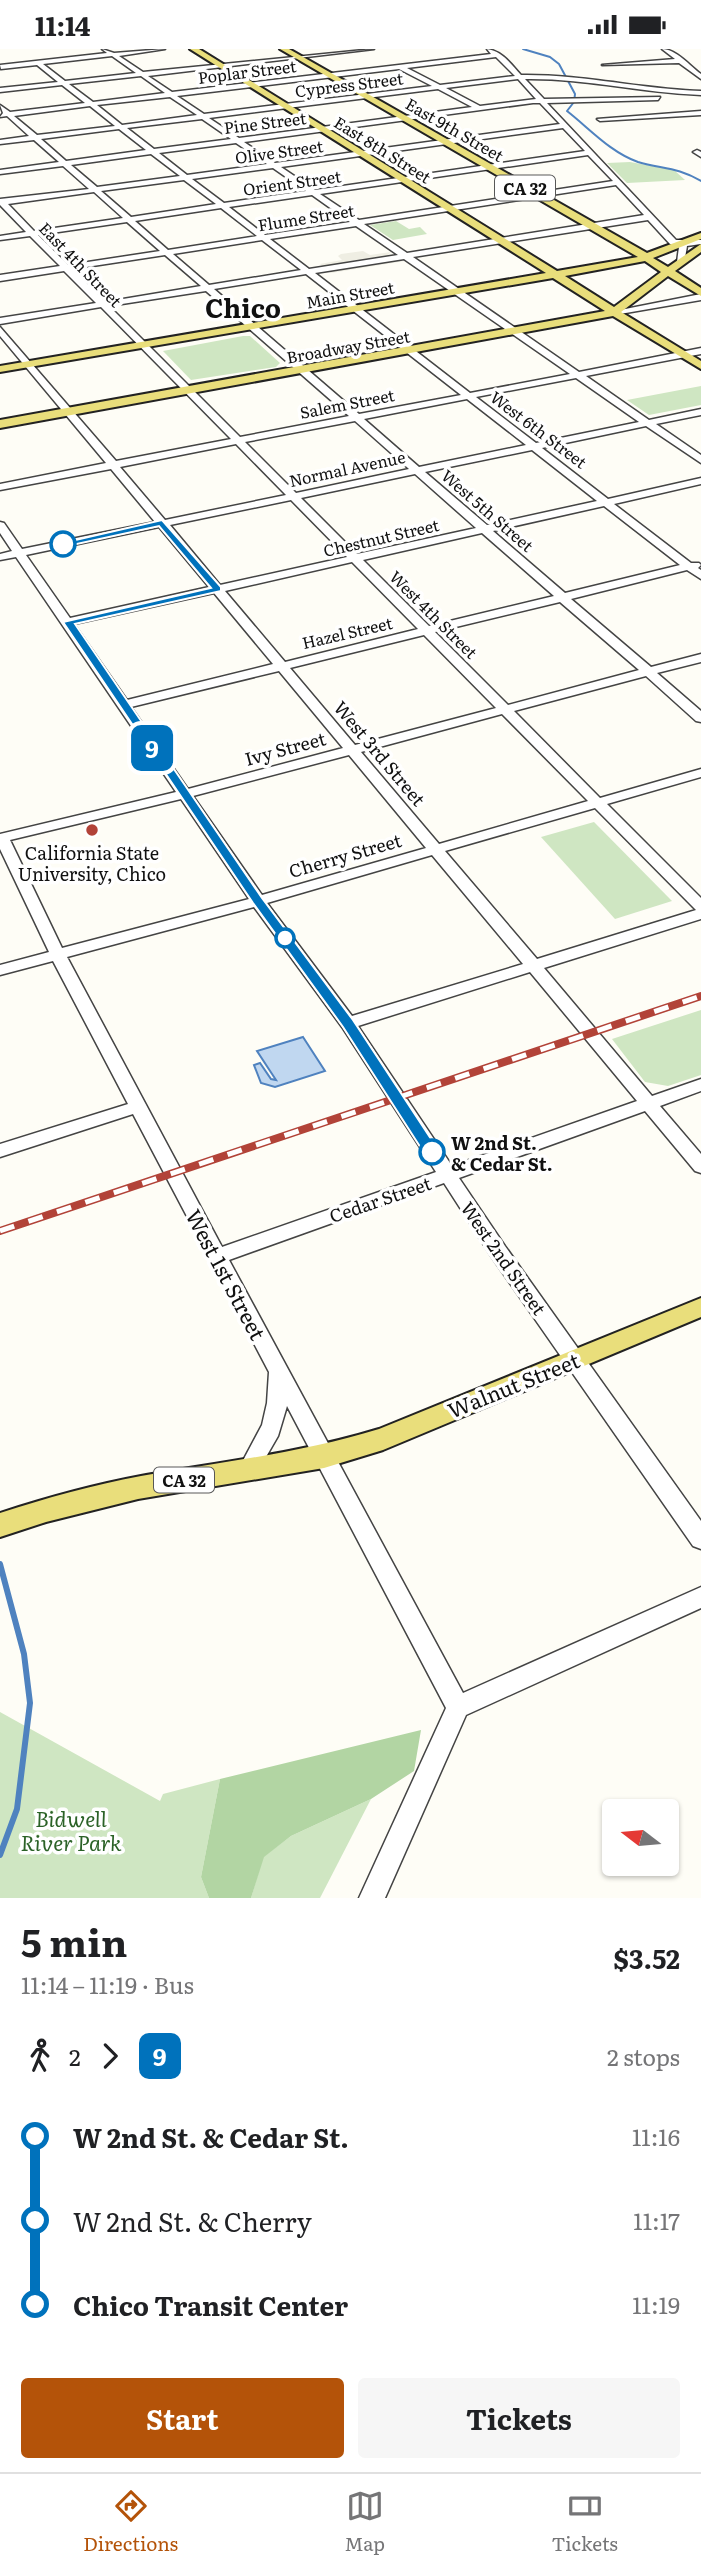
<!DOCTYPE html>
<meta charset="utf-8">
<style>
body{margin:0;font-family:Literata,serif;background:#f6f6f6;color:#202124;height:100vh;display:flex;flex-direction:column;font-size:26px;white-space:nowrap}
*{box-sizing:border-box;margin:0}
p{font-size:23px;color:#757577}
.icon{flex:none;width:38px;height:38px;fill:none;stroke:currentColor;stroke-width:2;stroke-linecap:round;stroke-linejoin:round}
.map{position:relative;height:1849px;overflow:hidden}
.sheet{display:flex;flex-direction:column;background:#fff;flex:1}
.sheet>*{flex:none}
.badge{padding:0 14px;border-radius:10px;font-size:24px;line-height:46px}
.needle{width:46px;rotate:286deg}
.controls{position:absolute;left:602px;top:1750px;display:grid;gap:14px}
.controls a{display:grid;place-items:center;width:77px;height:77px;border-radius:7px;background:#fff;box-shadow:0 2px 5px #0004;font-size:35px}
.map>.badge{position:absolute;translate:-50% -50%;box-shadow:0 0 0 4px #fff}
.legs{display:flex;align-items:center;gap:10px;height:77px;padding:0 21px;font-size:23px}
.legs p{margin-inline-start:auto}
.overview{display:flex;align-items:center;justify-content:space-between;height:119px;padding:0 21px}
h1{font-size:38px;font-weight:700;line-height:52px}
.cta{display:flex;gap:14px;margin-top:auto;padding:14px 21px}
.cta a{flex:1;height:80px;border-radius:7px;background:#b45309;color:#fff;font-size:28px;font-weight:700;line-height:80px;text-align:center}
.cta a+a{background:#f6f6f6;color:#202124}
ul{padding:0 21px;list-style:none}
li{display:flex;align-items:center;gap:24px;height:84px;font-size:26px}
li i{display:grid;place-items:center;width:10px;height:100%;margin:0 9px;background:currentColor}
li i::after{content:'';width:18px;height:18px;margin:-9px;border:5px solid;border-radius:50%;background:#fff}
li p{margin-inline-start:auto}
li:first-child i{background:linear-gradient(#0000 50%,currentColor 0)}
li:last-child i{background:linear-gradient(currentColor 50%,#0000 0)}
.status{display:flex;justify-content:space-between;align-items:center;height:49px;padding:0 35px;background:#fff;direction:ltr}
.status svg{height:19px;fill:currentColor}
.dock{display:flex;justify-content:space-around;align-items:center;height:98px;border-top:2px solid #e0e0e0;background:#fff;font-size:19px;color:#757577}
.dock a{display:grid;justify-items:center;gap:4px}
.dock .active{color:#b45309}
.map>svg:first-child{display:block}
.green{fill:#cfe6c2}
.forest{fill:#b2d5a3}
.plaza{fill:#efeee3}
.water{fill:#c0d7f0;stroke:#4f82bf;stroke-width:2}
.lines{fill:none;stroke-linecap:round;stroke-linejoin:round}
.stream-far1{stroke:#4f82bf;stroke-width:2}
.stream{stroke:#4f82bf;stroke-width:6}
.minor-casing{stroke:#444;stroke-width:3}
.major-casing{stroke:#222;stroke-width:4}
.minor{fill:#fff;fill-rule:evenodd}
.major{fill:#e9de7b;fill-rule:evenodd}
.rail-casing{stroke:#b24338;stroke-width:8}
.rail{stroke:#fff;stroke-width:5;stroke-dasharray:15;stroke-linecap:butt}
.line-1{fill:#0072bc;stroke:#fff;stroke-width:2}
.stop-1-dot{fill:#fff;stroke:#0072bc;stroke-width:3.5}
.poi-dot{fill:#b24338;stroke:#fff;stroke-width:2.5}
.labels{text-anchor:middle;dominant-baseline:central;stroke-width:7;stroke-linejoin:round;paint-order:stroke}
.far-street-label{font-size:16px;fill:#111;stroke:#fff}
.shield{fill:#fff;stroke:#585858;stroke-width:2}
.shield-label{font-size:16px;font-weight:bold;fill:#111}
.street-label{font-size:18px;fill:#111;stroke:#fff}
.poi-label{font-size:18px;fill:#111;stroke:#fff}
.stop-label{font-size:18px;font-weight:bold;fill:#111;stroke:#fff;text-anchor:start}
.near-street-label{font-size:21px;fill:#111;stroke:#fff}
.near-park-label{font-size:21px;font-style:italic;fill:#2b6227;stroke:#fff}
.far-town-label{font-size:26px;font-weight:bold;fill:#111;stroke:#fff}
</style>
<div class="status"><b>11:14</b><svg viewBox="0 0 49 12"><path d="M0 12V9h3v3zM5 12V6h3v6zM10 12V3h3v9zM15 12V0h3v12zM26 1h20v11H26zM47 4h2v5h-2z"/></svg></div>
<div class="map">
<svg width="701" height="1849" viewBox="0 0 701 1849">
<rect width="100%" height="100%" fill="#fefdf6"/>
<g class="green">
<path d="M630 113 674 121 685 131 627 134 607 114Z"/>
<path d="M396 172 409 180 420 178 427 185 393 191 370 176Z"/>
<path d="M243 287H250L280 314 276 318 191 331 163 302Z"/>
<path d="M701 337V356L649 366 627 351Z"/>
<path d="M594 773 672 852 615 870 541 788Z"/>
<path d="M701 961V1026L668 1037 645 1033 612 990Z"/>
<path d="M0 1663 160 1752 163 1745 220 1730 201 1828 209 1849H0Z"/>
<path d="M371 1750 320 1849H251L263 1808 291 1787Z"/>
</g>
<path class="forest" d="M421 1681 414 1722 371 1750 291 1787 264 1808 251 1849H209L201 1828 220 1730Z"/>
<path class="plaza" d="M363 202 370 206 391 203 387 207 390 210 405 212 331 224 320 215 342 211 338 207 341 205Z"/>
<path class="water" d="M303 988 325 1022 275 1038 261 1034 254 1016 260 1014 271 1030 276 1031 257 1002Z"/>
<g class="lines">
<path class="stream-far1" d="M523 0 550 8 559 15 575 45 574 53 567 62C590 80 610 103 638 113 662 120 678 118 701 132"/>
<path class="stream" d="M0 1515 24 1605 30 1654 17 1760 0 1806"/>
<g class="minor-casing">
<g id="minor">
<path d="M102 0 114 4 165 0 119 7 143 23 374 0 148 27 172 43 491 5 487 0C502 2 511 15 521 26 582 25 641 40 701 42V46C642 44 584 29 525 30L544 50 660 48 658 51 547 54 676 191H701V195L687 197 684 215 677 213 679 198 670 195 648 171 413 208 579 323 701 299V305L586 327 649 371 701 360V366L656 375 701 406V414L646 377 542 399 608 450 701 429V435L614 455 691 514H699L701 516 698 519 701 521V530L687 521 571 550 651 618 701 605V613L657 624 701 662V673L696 672 646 627 514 662 600 749 701 720V728L607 755 701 849V870L544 919 652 1047 701 1030V1042L660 1057 701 1105V1124L695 1122 645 1062 459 1129 505 1197 701 1472V1500L693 1497 491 1207 444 1134 229 1211 463 1644 701 1538V1559L466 1666 385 1849H359L446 1659 287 1357 278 1387 255 1427 248 1430 241 1427 238 1421 262 1376 267 1354 269 1323 133 1065 0 1108V1095L128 1055 53 912 0 926V916L49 903 0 800V785L176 743 16 508 0 511V505L12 502 0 484V473L4 474 22 500 155 473 111 420 0 441V435L106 414 0 287V278L116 412 231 390 101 258 0 275V269L96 254 64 222 0 232V226L60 217 30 187 0 191V187L26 183 0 156V150L89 140 63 117 0 125V121L59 113 34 91 0 95V91L29 87 7 67 0 68 3 64 0 56 10 63 85 54 62 36 0 43V39L58 33 37 16 1 20 0 16 107 4ZM112 7 136 24 65 32 43 15ZM496 8 515 27 440 36 407 19ZM399 20 432 37 204 65 177 47ZM141 27 165 44 93 53 69 35ZM518 30 536 50 480 57 446 39ZM438 40 472 58 239 89 209 69ZM170 48 197 66 122 76 97 56ZM533 54H540L560 75 275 114 244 93ZM90 57 115 77 37 86 14 67ZM202 70 231 90 154 100 127 79ZM563 79 585 102 315 141 281 118ZM119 80 146 101 66 112 41 90ZM236 94 267 115 187 126 159 104ZM151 105 180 127 97 138 71 116ZM588 106 613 132 359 171 320 145ZM273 119 306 142 224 154 192 130ZM184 131 216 155 131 168 101 142ZM616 136 644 166 407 204 364 175ZM94 143 123 169 34 182 8 155ZM312 146 350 173 265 186 229 158ZM221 159 257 187 168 201 135 172ZM127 173 160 202 68 216 38 186ZM356 177 398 206 309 220 270 190ZM262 191 301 221 209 236 173 205ZM165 206 201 237 105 253 73 220ZM404 210 570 325 470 344 315 224ZM306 225 461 346 359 365 214 240ZM206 242 349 367 240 388 109 257ZM576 329 639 373 536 394 476 348ZM467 350 526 396 419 418 364 370ZM355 372 409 420 296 444 245 393ZM236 395 286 446 165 471 120 418ZM532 401 597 452 487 476 425 423ZM415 425 476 479 357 505 301 449ZM291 451 347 508 220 536 170 476ZM604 457 680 516 565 544 493 482ZM159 478 209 538 70 569 26 506ZM482 484 554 547 429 577 363 511ZM352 513 418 580 285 613 225 542ZM214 544 273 615 127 651 74 575ZM560 553 639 621 508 656 435 583ZM424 586 496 659 355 696 290 619ZM279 622 343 699 188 740 131 658ZM502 665 588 752 439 795 361 703ZM349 706 426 799 262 846 193 747ZM181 750 249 850 62 899 10 791ZM595 759 696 861 537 910 445 802ZM432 806 523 915 352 967 267 854ZM254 858 342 978 436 1123 222 1198 67 908ZM530 923 637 1052 452 1117 358 977Z"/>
<path d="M662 0C676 0 690 17 701 25V30L679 14 602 16 675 10Z"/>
<path d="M701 62V66L600 72 597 70Z"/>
<path d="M697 101 701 103V108L693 103Z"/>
<path d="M701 245V251L614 266 610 263Z"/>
</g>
</g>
<g class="major-casing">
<g id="major">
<path d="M190 0H199L557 222 638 208 280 0H289L647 204 701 184V190L653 209 668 218 701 195V203L675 222 701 239V247L668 227 621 263 701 312V320L613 267 0 379V371L605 262 553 229 0 323V317L546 224ZM645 212 661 223 614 258 565 227Z"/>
<path d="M701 1249V1268L383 1401 324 1419 138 1450 46 1473 0 1488V1464C46 1449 93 1436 141 1427 221 1413 301 1404 379 1380Z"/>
</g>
</g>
<use href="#minor" class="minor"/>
<use href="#major" class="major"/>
<g class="rail-casing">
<path id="rail" d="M0 1182 701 947"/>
</g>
<use href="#rail" class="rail"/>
</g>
<path class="line-1" d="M162 471 221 538V542L75 575 262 849 353 971 437 1099V1107H426L343 978 253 854 63 573 211 539 159 477 63 498 58 495Z"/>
<g class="stop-1-dot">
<circle cx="63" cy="495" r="12"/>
<circle cx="285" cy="889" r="9"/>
<circle cx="432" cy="1103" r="12"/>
</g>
<circle class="poi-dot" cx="92" cy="781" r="7"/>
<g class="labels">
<g class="far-street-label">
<text transform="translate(247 22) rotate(-7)">Poplar Street</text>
<text transform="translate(349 35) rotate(-7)">Cypress Street</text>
<text transform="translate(265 73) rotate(-7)">Pine Street</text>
<text transform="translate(455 80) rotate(30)">East 9th Street</text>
<text transform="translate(383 100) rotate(32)">East 8th Street</text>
<text transform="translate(279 102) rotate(-8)">Olive Street</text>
<text transform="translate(292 133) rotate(-8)">Orient Street</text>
<text transform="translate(306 168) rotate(-9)">Flume Street</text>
<text transform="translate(81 215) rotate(46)">East 4th Street</text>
<text transform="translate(350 245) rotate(-10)">Main Street</text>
<text transform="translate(348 297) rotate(-10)">Broadway Street</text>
<text transform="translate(347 354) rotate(-11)">Salem Street</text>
<text transform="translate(539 380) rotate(37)">West 6th Street</text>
<text transform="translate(347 419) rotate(-12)">Normal Avenue</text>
<text transform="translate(488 461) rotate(41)">West 5th Street</text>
<text transform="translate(381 488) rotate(-13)">Chestnut Street</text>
<text transform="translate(434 565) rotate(45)">West 4th Street</text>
<text transform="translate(347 583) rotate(-13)">Hazel Street</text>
</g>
<g class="shield">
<rect x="495" y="126.5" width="60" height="25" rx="5"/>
<rect x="154" y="1418.5" width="60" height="25" rx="5"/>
</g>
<g class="shield-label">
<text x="525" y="139">CA 32</text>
<text x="184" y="1431">CA 32</text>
</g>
<g class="street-label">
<text transform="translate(285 699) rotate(-15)">Ivy Street</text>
<text transform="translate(380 704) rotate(50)">West 3rd Street</text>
<text transform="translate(345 806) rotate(-16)">Cherry Street</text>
<text transform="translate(380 1150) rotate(-19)">Cedar Street</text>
<text transform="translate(504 1209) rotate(55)">West 2nd Street</text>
</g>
<g class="poi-label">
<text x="92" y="803">California State<tspan x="92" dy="21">University, Chico</tspan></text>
</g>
<g class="stop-label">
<text x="451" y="1093">W 2nd St.<tspan x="451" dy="21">&amp; Cedar St.</tspan></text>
</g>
<g class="near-street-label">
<text transform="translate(227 1225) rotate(62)">West 1st Street</text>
<text transform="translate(513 1335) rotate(-22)">Walnut Street</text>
</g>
<g class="near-park-label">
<text x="71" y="1768">Bidwell<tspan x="71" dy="24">River Park</tspan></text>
</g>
<g class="far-town-label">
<text x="243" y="257">Chico</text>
</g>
</g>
</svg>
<div class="controls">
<a><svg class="needle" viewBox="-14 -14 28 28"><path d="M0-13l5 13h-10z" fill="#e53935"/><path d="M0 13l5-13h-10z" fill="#757577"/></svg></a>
</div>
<b class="badge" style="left:152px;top:699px;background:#0072bc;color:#fff">9</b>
</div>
<section class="sheet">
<div class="overview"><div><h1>5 min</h1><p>11:14 – 11:19 · Bus</p></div><b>$3.52</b></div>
<div class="legs"><svg class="icon" aria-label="walk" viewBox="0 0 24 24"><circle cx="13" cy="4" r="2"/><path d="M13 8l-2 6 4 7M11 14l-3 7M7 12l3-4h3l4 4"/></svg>2<svg class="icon" aria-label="forward" viewBox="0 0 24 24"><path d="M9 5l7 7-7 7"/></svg><b class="badge" style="background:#0072bc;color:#fff">9</b><p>2 stops</p></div>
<ul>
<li><i style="color:#0072bc"></i><b>W 2nd St. &amp; Cedar St.</b><p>11:16</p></li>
<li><i style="color:#0072bc"></i><span>W 2nd St. &amp; Cherry</span><p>11:17</p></li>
<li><i style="color:#0072bc"></i><b>Chico Transit Center</b><p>11:19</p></li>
</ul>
<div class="cta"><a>Start</a><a>Tickets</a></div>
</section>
<nav class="dock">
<a class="active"><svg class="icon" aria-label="directions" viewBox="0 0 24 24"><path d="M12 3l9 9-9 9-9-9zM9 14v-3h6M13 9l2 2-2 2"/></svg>Directions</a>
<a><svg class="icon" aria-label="map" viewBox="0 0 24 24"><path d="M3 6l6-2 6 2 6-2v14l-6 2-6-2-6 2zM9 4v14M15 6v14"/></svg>Map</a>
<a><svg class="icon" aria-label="tickets" viewBox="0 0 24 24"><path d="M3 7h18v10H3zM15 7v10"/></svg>Tickets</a>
</nav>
